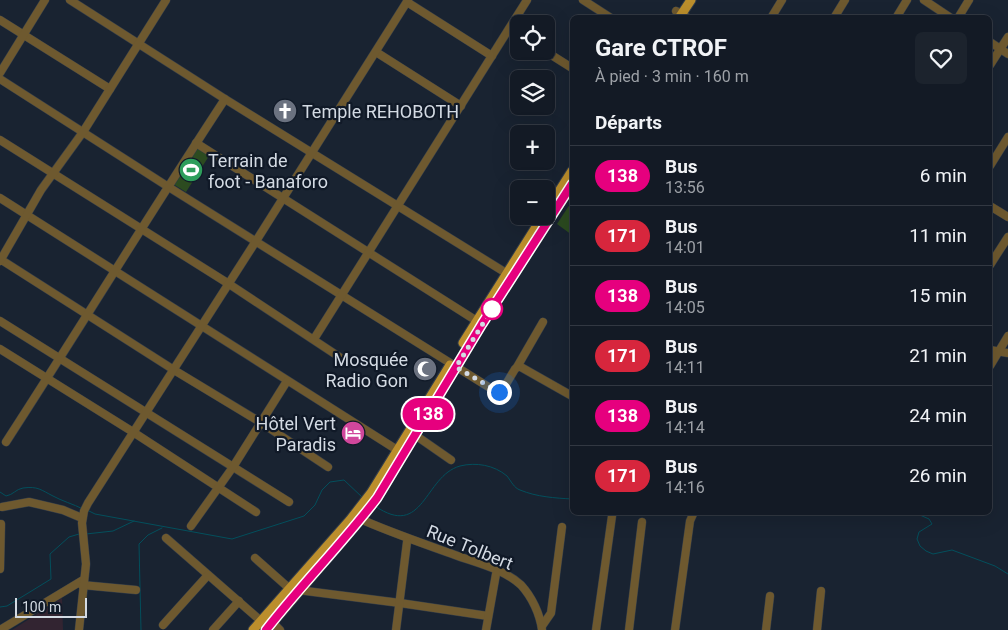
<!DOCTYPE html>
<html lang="fr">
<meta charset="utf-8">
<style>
body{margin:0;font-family:Roboto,sans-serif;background:#1c232d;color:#f1f3f6;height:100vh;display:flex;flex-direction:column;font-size:19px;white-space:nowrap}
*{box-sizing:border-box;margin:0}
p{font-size:16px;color:#9da1a7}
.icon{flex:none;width:28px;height:28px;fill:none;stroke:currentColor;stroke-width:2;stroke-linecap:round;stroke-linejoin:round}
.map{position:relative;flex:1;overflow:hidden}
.panel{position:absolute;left:570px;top:15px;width:422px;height:500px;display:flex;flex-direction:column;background:#131a25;border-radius:8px;box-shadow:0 5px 20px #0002,0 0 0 1px #323842}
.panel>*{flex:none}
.badge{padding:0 10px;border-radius:16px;font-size:18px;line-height:32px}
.controls{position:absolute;left:510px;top:15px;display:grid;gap:10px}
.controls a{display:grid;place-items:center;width:45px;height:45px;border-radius:8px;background:#131a25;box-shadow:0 5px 20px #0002,0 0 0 1px #323842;font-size:25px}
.scale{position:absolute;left:15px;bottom:12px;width:72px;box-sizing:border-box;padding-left:5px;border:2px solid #d3dae3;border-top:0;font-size:14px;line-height:18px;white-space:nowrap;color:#d3dae3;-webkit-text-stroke:4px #101927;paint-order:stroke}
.you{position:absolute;width:25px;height:25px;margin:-12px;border:4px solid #fff;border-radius:50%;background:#1a73e8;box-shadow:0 0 0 8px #1a73e833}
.map>.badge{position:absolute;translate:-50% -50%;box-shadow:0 0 0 2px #fff}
h2{padding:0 25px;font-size:19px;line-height:45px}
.round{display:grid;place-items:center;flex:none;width:52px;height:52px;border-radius:8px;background:#1c232d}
.headline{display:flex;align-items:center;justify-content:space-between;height:85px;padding:0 25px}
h1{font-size:24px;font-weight:700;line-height:38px}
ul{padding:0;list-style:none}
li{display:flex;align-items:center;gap:15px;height:60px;padding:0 25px;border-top:1px solid #323842}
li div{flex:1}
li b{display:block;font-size:19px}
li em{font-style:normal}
li .badge{min-width:55px;font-weight:700;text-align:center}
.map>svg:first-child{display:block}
.commercial{fill:#322431}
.green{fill:#2c4b20}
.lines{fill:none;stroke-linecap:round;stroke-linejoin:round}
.stream{stroke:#034f5c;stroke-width:1}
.minor-casing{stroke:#333d4a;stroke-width:9}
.major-casing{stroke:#333d4a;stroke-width:11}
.minor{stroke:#6e592f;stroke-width:8}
.major{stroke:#bb8e2c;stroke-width:9}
.line-casing{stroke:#fff;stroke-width:11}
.line{stroke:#e6007e;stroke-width:8}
.walk{stroke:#d3dae3;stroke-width:5;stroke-dasharray:0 9}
.stop-dot{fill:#fff;stroke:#e6007e;stroke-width:2.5}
.labels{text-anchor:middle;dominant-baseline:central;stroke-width:4.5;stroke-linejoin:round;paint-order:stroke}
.poi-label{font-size:18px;fill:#d3dae3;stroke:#101927;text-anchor:start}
.street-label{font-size:18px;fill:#d3dae3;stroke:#101927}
</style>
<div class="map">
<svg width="1008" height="630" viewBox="0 0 1008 630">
<rect width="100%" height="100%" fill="#192331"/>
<path class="commercial" d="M62 598 63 630H12Z"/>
<g class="green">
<path d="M197 148 209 156 186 192 173 184Z"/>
<path d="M572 201V235L557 224Z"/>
</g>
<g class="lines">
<g class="stream">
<path d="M0 492 6 496C13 495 16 489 23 488 38 486 41 490 53 496 62 501 73 504 83 509"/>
<path d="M375 506C424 540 424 476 460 466 476 462 494 465 507 476 511 481 514 488 520 490 537 497 555 498 572 499"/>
<path d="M89 511 95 514 232 539 304 516 315 505 322 490 330 482 344 480 363 498"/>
<path d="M913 512 929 519 932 524 919 532 917 539 920 546 926 551 933 554 952 550 995 566 1008 574"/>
<path d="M86 534 113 531 134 521"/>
<path d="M0 607 7 606 51 579 50 554 69 537 79 534"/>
<path d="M141 630 139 544 148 535 162 528"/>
</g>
<g class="minor-casing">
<g id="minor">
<path d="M70 0 225 99 511 276"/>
<path d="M583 0 611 18"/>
<path d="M924 0 951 18"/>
<path d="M407 2 492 56"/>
<path d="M676 11 688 18"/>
<path d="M771 18 782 0"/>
<path d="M834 18 845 0"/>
<path d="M896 18 907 0"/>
<path d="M958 18 969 0"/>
<path d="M0 20 110 89"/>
<path d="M509 29 519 35"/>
<path d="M990 42 1008 54"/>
<path d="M545 51 572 68"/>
<path d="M376 52 461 106"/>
<path d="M990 65 1008 37"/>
<path d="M0 73 45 0"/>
<path d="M0 79 167 186 495 391 499 392 502 391 515 369 519 366 572 396"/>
<path d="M0 140 229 284 344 360"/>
<path d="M196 143 480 323"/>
<path d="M990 166 1008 137"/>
<path d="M0 198 402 453"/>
<path d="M990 206 1008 217"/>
<path d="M0 259 174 370 260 422 328 467"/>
<path d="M0 261 41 190 83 132 166 0"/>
<path d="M990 265 1008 237"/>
<path d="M0 321 289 502"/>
<path d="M314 339 527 0"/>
<path d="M0 349 133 432 256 512"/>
<path d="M990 350 1008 353"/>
<path d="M990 366 1008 336"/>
<path d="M517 367 543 322"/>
<path d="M415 435 451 460"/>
<path d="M6 442C80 328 150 213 225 99"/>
<path d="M2 507 29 502 63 510 82 518"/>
<path d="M358 518C389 532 422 543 455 555 477 563 504 569 521 585 532 597 540 614 542 630"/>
<path d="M191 526 233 467 287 381"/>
<path d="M166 538 261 621"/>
<path d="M255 558 290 589"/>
<path d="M0 569 1 524"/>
<path d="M82 585 136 590"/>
<path d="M296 589 298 590 400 603 488 616"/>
<path d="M269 619 280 630"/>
<path d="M163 625 208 575"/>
<path d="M542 626 551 613 562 527"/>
<path d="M0 630 83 580"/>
<path d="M79 630 86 564 82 523 84 511 88 503 256 241 408 0"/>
<path d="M213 630 239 601"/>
<path d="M396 630 407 542"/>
<path d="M486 630 496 574"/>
<path d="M596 630 612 516"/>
<path d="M629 630 642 522"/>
<path d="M675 630 690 521 694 512"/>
<path d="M766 630 770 596"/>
<path d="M817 630 821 591"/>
</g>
</g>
<g class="major-casing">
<g id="major">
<path d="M679 18 691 0"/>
<path d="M546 212 572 171"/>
<path d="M463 343 543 216"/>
<path d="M253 630 350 520 371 493 450 365"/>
<path d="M266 630 361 519 377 498 482 324 572 184"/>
</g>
</g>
<use href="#minor" class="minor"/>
<use href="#major" class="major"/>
</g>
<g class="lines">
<g class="line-casing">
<path id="line" d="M266 630C301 585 342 544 377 498L482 324 572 184"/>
</g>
<use href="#line" class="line"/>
<path class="walk" d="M492 309 456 367 499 392"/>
</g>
<defs>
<g id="church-disc" transform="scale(1.25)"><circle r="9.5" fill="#6b7280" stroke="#101927"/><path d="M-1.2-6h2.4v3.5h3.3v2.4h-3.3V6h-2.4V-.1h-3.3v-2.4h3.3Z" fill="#fff"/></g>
<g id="stadium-disc" transform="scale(1.25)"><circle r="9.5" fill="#2e9e5b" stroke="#101927"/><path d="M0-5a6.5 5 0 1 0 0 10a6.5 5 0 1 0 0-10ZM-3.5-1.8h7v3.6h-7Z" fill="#fff"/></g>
<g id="mosque-disc" transform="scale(1.25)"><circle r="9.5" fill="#6b7280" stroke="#101927"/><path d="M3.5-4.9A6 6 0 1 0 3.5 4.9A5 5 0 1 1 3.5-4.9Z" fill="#fff"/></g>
<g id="hotel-disc" transform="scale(1.25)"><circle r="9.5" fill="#d1479c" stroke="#101927"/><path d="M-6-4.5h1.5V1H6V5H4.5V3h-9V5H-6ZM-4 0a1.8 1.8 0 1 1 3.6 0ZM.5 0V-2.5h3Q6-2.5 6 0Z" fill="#fff"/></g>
</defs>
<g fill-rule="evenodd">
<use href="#church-disc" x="285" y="111"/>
<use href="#stadium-disc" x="191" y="170"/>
<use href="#mosque-disc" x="425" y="369"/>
<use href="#hotel-disc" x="353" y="433"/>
</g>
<circle class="stop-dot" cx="492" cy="309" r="10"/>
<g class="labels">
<g class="poi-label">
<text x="302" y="111">Temple REHOBOTH</text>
<text x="208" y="160">Terrain de<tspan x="208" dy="21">foot - Banaforo</tspan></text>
<text x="408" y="359" text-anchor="end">Mosquée<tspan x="408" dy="21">Radio Gon</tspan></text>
<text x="336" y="423" text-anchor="end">Hôtel Vert<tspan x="336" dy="21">Paradis</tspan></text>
</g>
<g class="street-label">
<text transform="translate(470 547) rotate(22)">Rue Tolbert</text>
</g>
</g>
</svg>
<div class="controls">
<a><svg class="icon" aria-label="locate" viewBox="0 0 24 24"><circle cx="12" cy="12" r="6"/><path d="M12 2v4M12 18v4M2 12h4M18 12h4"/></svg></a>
<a><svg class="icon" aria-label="layers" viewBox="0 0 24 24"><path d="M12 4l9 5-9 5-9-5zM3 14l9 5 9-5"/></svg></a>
<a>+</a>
<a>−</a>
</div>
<div class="scale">100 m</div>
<div class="you" style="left:499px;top:392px"></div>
<b class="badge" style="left:428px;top:414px;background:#e6007e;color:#fff">138</b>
<section class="panel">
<div class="headline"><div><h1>Gare CTROF</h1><p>À pied · 3 min · 160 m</p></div><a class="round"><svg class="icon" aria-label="heart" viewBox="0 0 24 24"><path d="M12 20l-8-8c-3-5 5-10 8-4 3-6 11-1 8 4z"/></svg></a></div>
<h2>Départs</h2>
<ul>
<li><span class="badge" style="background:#e6007e;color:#fff">138</span><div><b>Bus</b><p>13:56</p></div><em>6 min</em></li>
<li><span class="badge" style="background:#d7263d;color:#fff">171</span><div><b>Bus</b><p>14:01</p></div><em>11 min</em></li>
<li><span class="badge" style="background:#e6007e;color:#fff">138</span><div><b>Bus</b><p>14:05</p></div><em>15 min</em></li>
<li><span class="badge" style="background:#d7263d;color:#fff">171</span><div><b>Bus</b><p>14:11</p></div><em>21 min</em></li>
<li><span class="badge" style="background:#e6007e;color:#fff">138</span><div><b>Bus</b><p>14:14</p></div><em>24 min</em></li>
<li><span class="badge" style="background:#d7263d;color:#fff">171</span><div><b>Bus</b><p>14:16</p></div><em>26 min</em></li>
</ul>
</section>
</div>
